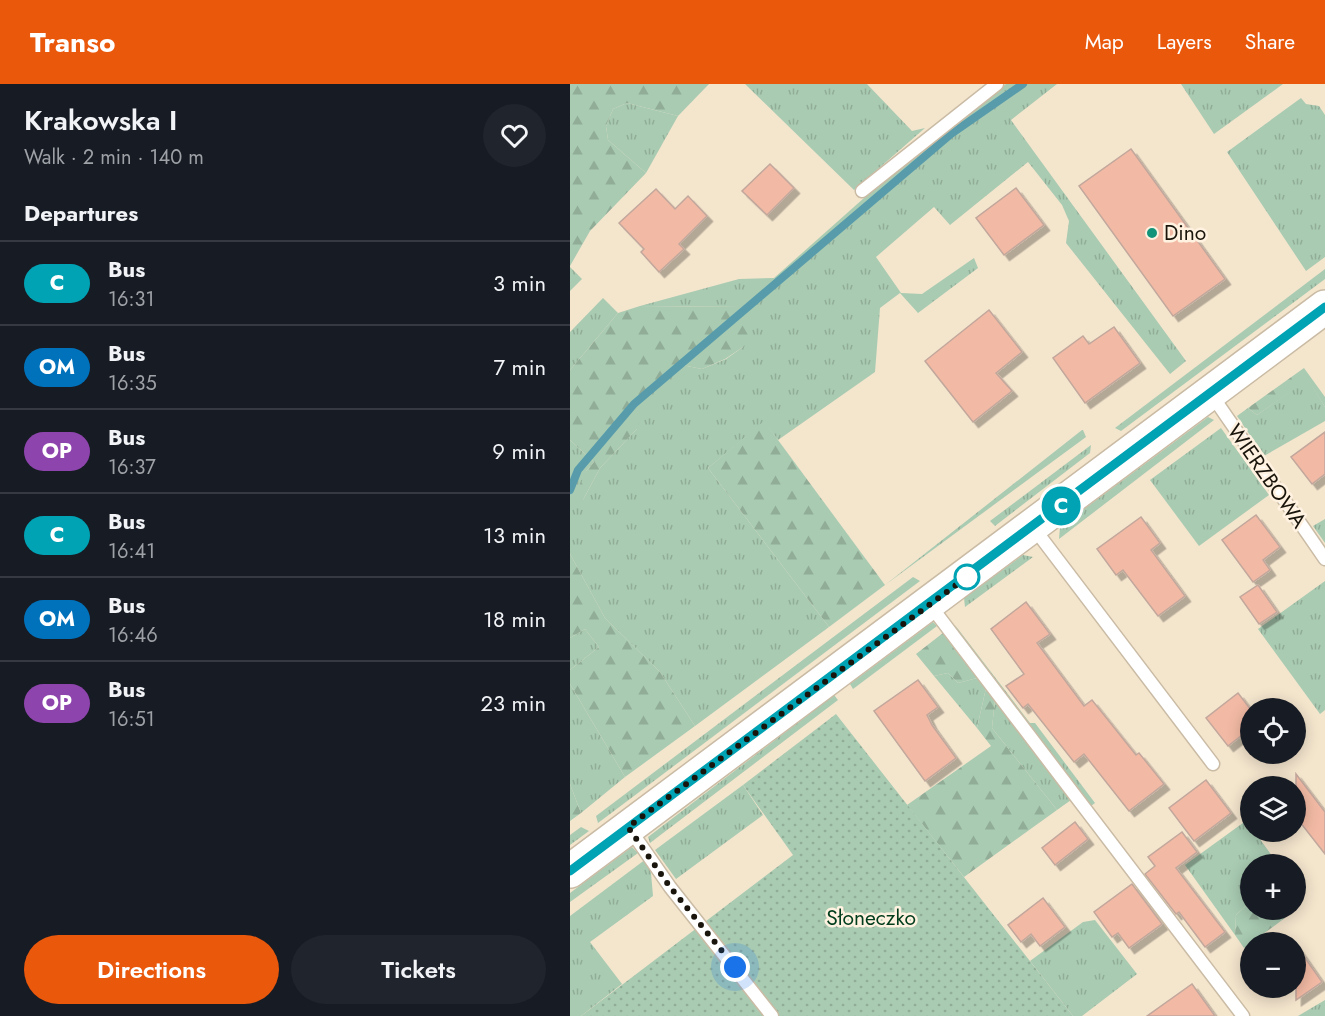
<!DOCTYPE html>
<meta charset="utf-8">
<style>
body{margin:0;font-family:Jost,sans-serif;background:#20242c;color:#f1f3f6;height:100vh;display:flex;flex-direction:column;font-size:22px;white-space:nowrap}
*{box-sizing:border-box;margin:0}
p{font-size:20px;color:#9ea1a6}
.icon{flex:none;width:33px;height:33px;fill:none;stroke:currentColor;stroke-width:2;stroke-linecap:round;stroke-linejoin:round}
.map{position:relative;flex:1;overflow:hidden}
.sheet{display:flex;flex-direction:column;background:#171b24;width:570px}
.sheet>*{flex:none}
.badge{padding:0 12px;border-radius:20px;font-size:21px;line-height:39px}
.buttons{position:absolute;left:670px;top:614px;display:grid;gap:12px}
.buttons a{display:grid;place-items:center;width:66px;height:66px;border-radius:50%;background:#171b24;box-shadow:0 3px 15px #0003;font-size:30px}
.you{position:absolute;width:30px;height:30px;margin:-15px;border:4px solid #fff;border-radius:50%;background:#1a73e8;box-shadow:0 0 0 9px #1a73e833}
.map>.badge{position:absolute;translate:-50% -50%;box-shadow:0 0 0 3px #fff}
h2{padding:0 24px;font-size:22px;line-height:54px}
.round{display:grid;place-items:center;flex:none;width:63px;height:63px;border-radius:32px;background:#20242c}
.overview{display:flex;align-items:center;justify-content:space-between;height:102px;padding:0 24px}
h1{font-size:28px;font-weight:600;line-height:45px}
.cta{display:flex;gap:12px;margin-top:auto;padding:12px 24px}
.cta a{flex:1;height:69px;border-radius:36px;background:#ea580c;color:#fff;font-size:24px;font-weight:600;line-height:69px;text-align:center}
.cta a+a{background:#20242c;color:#f1f3f6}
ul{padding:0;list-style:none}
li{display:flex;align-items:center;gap:18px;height:84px;padding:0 24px;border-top:2px solid #363941}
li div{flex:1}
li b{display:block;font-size:22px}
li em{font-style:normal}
li .badge{min-width:66px;font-weight:700;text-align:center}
header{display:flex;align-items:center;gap:36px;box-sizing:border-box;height:84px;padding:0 30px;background:#ea580c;color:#fff}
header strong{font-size:28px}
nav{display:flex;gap:33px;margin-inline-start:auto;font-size:21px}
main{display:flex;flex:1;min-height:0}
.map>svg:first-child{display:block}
.grass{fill:url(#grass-tufts)}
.forest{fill:url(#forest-firs)}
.garden{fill:url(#garden-dots)}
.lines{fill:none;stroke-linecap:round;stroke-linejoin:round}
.stream{stroke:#589cab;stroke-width:8}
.building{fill:#f2baa4;stroke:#c2a79c;stroke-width:1.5;filter:url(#shadow)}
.lane-casing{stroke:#cabba5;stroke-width:15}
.primary-casing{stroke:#cabba5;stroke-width:36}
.lane{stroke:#fff;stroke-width:12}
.primary{stroke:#fff;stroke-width:33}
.line-casing{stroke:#fff;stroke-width:14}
.line{stroke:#00a3b4;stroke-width:9}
.walk{stroke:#1a150c;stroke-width:6;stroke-dasharray:0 10.8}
.poi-dot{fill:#14937b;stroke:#fff2e0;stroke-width:2}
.stop-dot{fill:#fff;stroke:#00a3b4;stroke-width:3}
.labels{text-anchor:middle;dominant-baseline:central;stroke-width:5;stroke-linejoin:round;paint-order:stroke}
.poi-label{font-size:21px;fill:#1a150c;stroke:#fff2e0;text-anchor:start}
.street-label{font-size:21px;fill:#1a150c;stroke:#fff2e0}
.park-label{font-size:21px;fill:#003d1c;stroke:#fff2e0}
</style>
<header>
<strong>Transo</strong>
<nav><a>Map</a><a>Layers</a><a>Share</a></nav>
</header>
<main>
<section class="sheet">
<div class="overview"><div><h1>Krakowska I</h1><p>Walk · 2 min · 140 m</p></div><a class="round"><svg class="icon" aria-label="heart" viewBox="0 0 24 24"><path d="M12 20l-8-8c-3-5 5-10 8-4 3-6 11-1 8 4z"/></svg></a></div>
<h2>Departures</h2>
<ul>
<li><span class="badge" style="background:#00a3b4;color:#fff">C</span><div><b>Bus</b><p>16:31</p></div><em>3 min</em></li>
<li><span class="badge" style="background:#0072bc;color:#fff">OM</span><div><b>Bus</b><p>16:35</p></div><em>7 min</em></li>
<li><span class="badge" style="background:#8e44ad;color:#fff">OP</span><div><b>Bus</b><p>16:37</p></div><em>9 min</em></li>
<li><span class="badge" style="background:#00a3b4;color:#fff">C</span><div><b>Bus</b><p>16:41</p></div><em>13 min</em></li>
<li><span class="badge" style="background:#0072bc;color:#fff">OM</span><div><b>Bus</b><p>16:46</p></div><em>18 min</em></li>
<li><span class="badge" style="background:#8e44ad;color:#fff">OP</span><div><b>Bus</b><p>16:51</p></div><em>23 min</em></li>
</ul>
<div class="cta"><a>Directions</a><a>Tickets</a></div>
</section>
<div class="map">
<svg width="755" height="932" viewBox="0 0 755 932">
<defs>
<pattern id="grass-tufts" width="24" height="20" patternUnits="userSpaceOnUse" patternTransform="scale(1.5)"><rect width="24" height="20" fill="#a9cbb2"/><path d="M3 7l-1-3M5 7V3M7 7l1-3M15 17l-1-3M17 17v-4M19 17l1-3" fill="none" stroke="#91ad98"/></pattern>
<pattern id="forest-firs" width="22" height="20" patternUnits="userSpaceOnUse" patternTransform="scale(1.5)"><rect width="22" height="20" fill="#a9cbb2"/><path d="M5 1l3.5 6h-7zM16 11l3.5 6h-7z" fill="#91ad98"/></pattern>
<pattern id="garden-dots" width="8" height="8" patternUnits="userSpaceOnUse" patternTransform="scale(1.5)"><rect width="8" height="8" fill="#a9cbb2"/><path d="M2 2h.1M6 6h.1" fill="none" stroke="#91ad98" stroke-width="1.8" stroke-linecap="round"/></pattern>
<filter id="shadow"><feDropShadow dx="5.5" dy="5.5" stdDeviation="0" flood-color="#0004"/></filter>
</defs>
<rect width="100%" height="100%" fill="#f4e5cd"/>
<g class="grass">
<path d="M175 0H297L342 47 355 44 284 106Z"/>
<path d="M436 0H487L441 36 616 277 600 290 496 159 499 137 492 121 458 78 380 141 364 123 306 173 331 209 352 210 404 174 408 184 348 229 330 209 310 224 305 288 208 356 194 338 138 384 259 543 125 642 90 588 35 534 0 470V356L24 378 16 387 13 416 30 384 67 345 61 319 107 280 132 285 156 275 173 263 170 223 70 222 169 195 204 194 348 66Z"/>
<path d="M611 0H713L644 50Z"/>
<path d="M731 14 736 20 749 22 755 31V173L736 187 657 68Z"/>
<path d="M57 19 108 32 76 89 38 56 36 42 43 25Z"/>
<path d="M0 183 12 195 0 207Z"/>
<path d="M755 185V195L551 347 545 344Z"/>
<path d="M33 214 48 229 0 286V248Z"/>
<path d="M738 295 755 323V337L694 372 667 332 678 324 687 331Z"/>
<path d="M638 333 644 336 489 455 490 443Z"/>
<path d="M651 344 699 411 629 462 580 396Z"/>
<path d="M513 346 516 353 315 501 512 346Z"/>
<path d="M521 361 520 369 425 442 420 437Z"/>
<path d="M755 435V459L743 442Z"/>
<path d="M453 471 463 473 395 523 394 514Z"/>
<path d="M343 493 350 497 28 739 26 732Z"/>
<path d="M755 497V626L750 630 688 545Z"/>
<path d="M363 538 367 542 283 605 280 600Z"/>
<path d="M385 541 460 639H465L525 719 521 722 393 555Z"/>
<path d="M15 545 29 563 0 586V554Z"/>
<path d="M378 589 388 599 407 594 416 604 407 644 364 592Z"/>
<path d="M0 600 55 693 11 729 0 700Z"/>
<path d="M264 611 268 616 80 759 78 753Z"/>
<path d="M425 615 501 716 487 726 422 644Z"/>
<path d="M173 701 193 731 106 795 85 766Z"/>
<path d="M677 736 681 747H684L708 780H681V817L666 831 665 851 615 781Z"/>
<path d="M11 743 19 747 0 761V751Z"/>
<path d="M62 763 68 769 0 818V809Z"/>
<path d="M76 775 81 789 83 812 20 858 52 900 11 932H0V832Z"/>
<path d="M525 836 567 890 512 932H503L460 877 513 838Z"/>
<path d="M755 916V932H728Z"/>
</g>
<g class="forest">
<path d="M0 0H139L108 32 57 19 43 25 36 42 38 56 76 89 20 147 0 182Z"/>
<path d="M70 222 170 223 183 233 181 253 173 263 155 275 132 285 107 280 62 319 71 332 67 345 30 384 13 416 5 414 16 387 24 378 0 356V286L48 229Z"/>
<path d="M734 284 755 313V323L738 296 687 331 678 324Z"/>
<path d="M194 337 315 501 259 543 138 384Z"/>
<path d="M0 470 35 534 90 588 125 642 55 693 0 600V586L29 563 15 545 0 554Z"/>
<path d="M373 549 407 594 388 599 378 589 364 592 346 570Z"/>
<path d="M416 604 425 615 422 644 487 726 394 793 337 721 421 662 407 644Z"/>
<path d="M0 700 11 729 0 737Z"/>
<path d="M681 817V825H708L715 834 674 864 665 851 666 831Z"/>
</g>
<path class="garden" d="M266 630 503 932H11L223 771 173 701Z"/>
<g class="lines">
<path class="stream" d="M0 406 8 386 64 320 381 50 453 0"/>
</g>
<g class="building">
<path d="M561 65 655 195 603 232 509 102Z"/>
<path d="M200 80 224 104 197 131 172 107Z"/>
<path d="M446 104 474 141 434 171 406 134Z"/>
<path d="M86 105 105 125 118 112 137 132 109 160 114 165 89 188 71 168 74 165 49 139Z"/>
<path d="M419 226 452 268 426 289 442 307 403 338 355 277Z"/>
<path d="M544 243 570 279 515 319 483 274 513 252 519 260Z"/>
<path d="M755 348V390L742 400 721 373Z"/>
<path d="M686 431 710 463 693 476 700 486 683 498 652 456Z"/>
<path d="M571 433 590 459 581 466 615 512 588 532 553 486 546 491 527 465Z"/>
<path d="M688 501 707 528 689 540 670 513Z"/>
<path d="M456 518 480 550 467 559 514 622 522 616 566 671 569 669 594 700 559 727 514 670 504 678 458 620 453 624 436 602 454 590 421 545Z"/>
<path d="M348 596 368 623 357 631 362 641 386 674 355 697 304 627Z"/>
<path d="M668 609 681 626V644L658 662 636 634Z"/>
<path d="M726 690 755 728V770L726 733Z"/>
<path d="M636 696 661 729 624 757 599 724Z"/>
<path d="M505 738 518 755 485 781 472 764Z"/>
<path d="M612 748 627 768 606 784 655 848 635 863 609 828 606 830 575 790 585 782 578 773Z"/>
<path d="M562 800 592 840 559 864 548 849 542 853 524 828Z"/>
<path d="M473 814 495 843 470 862 461 850 451 858 438 841Z"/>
<path d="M726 861 752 898 726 916Z"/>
<path d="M622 900 645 932H577Z"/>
</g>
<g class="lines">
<g class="lane-casing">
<g id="lane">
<path d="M292 107 427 0"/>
<path d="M641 310 755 475"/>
<path d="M463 443 643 680"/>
<path d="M360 521 673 932"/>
<path d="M59 744 100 803 202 932"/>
</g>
</g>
<g class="primary-casing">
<path id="primary" d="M0 787 755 223"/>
</g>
<use href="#lane" class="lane"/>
<use href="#primary" class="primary"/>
</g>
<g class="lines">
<g class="line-casing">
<path id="line" d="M0 787 755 223"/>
</g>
<use href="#line" class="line"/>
<path class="walk" d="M165 883 100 803 58 743 397 493"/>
</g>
<circle class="poi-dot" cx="582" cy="149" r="6"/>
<circle class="stop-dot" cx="397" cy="493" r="12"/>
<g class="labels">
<g class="poi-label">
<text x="594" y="149">Dino</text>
</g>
<g class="street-label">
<text transform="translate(697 392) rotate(55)">WIERZBOWA</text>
</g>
<g class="park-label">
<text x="301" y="834">Słoneczko</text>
</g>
</g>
</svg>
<div class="buttons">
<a><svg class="icon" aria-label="locate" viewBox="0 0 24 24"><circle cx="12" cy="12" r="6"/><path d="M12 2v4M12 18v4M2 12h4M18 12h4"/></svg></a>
<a><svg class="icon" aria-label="layers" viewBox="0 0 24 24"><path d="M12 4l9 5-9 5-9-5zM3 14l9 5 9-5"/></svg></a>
<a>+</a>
<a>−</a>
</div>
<div class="you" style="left:165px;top:883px"></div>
<b class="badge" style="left:491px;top:422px;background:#00a3b4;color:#fff">C</b>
</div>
</main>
